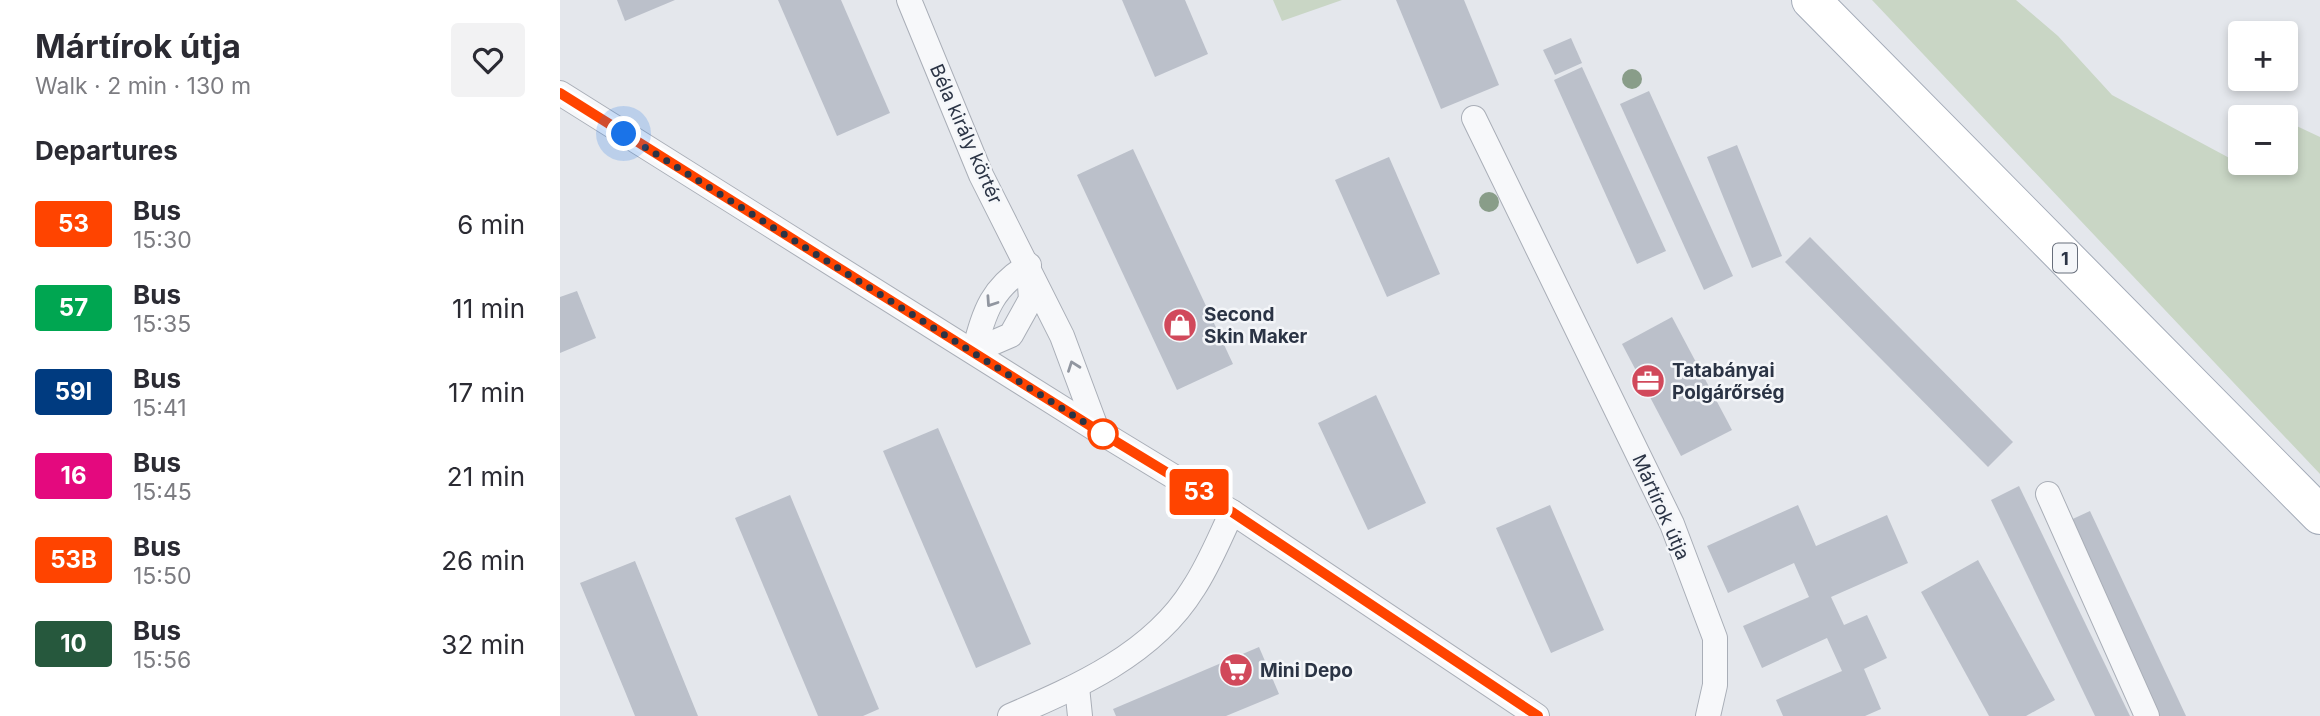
<!DOCTYPE html>
<meta charset="utf-8">
<style>
body{margin:0;font-family:Inter,sans-serif;background:#f2f2f3;color:#2b2b33;height:100vh;display:flex;flex-direction:column;font-size:26px;white-space:nowrap}
*{box-sizing:border-box;margin:0}
p{font-size:23px;color:#7c7c81}
.icon{flex:none;width:38px;height:38px;fill:none;stroke:currentColor;stroke-width:2;stroke-linecap:round;stroke-linejoin:round}
.map{position:relative;flex:1;overflow:hidden}
.details{display:flex;flex-direction:column;background:#fff;width:560px}
.details>*{flex:none}
.badge{padding:0 14px;border-radius:5px;font-size:24px;line-height:46px}
.controls{position:absolute;left:1668px;top:21px;display:grid;gap:14px}
.controls a{display:grid;place-items:center;width:70px;height:70px;border-radius:7px;background:#fff;box-shadow:0 4px 10px #0003;font-size:35px}
.you{position:absolute;width:35px;height:35px;margin:-18px;border:5px solid #fff;border-radius:50%;background:#1a73e8;box-shadow:0 0 0 10px #1a73e833}
.map>.badge{position:absolute;translate:-50% -50%;box-shadow:0 0 0 4px #fff}
h2{padding:0 35px;font-size:26px;line-height:63px}
.round{display:grid;place-items:center;flex:none;width:74px;height:74px;border-radius:7px;background:#f2f2f3}
.summary{display:flex;align-items:center;justify-content:space-between;height:119px;padding:0 35px}
h1{font-size:33px;font-weight:700;line-height:52px}
ul{padding:0;list-style:none}
li{display:flex;align-items:center;gap:21px;height:84px;padding:0 35px}
li div{flex:1}
li b{display:block;font-size:26px}
li em{font-style:normal}
li .badge{min-width:77px;font-weight:700;text-align:center}
main{display:flex;flex:1;min-height:0}
.map>svg:first-child{display:block}
.green{fill:#c9d6c5}
.building{fill:#bbc0ca}
.lines{fill:none;stroke-linecap:round;stroke-linejoin:round}
.minor-casing{stroke:#a9aeb7;stroke-width:26}
.primary-casing{stroke:#a3abb8;stroke-width:40}
.minor{stroke:#f7f8fa;stroke-width:24}
.primary{stroke:#fff;stroke-width:38}
.tree{fill:#899d89}
.oneway{stroke:#9196a0}
.line-casing{stroke:#fff;stroke-width:16}
.line{stroke:#f40;stroke-width:10}
.walk{stroke:#2b3445;stroke-width:7;stroke-dasharray:0 12.6}
.stop-dot{fill:#fff;stroke:#f40;stroke-width:3.5}
.labels{text-anchor:middle;dominant-baseline:central;stroke-width:5;stroke-linejoin:round;paint-order:stroke}
.shield{fill:#f4f6f9;stroke:#676e7b;stroke-width:2}
.shield-label{font-size:18px;font-weight:bold;fill:#2b3445}
.street-label{font-size:19px;fill:#2b3445;stroke:#f4f6f9}
.poi-label{font-size:19px;font-weight:bold;fill:#2b3445;stroke:#f4f6f9;text-anchor:start}
</style>
<main>
<section class="details">
<div class="summary"><div><h1>Mártírok útja</h1><p>Walk · 2 min · 130 m</p></div><a class="round"><svg class="icon" aria-label="heart" viewBox="0 0 24 24"><path d="M12 20l-8-8c-3-5 5-10 8-4 3-6 11-1 8 4z"/></svg></a></div>
<h2>Departures</h2>
<ul>
<li><span class="badge" style="background:#f40;color:#fff">53</span><div><b>Bus</b><p>15:30</p></div><em>6 min</em></li>
<li><span class="badge" style="background:#00a651;color:#fff">57</span><div><b>Bus</b><p>15:35</p></div><em>11 min</em></li>
<li><span class="badge" style="background:#003b80;color:#fff">59I</span><div><b>Bus</b><p>15:41</p></div><em>17 min</em></li>
<li><span class="badge" style="background:#e4097e;color:#fff">16</span><div><b>Bus</b><p>15:45</p></div><em>21 min</em></li>
<li><span class="badge" style="background:#f40;color:#fff">53B</span><div><b>Bus</b><p>15:50</p></div><em>26 min</em></li>
<li><span class="badge" style="background:#26583d;color:#fff">10</span><div><b>Bus</b><p>15:56</p></div><em>32 min</em></li>
</ul>
</section>
<div class="map">
<svg width="1760" height="716" viewBox="0 0 1760 716">
<rect width="100%" height="100%" fill="#e4e7ec"/>
<g class="green">
<path d="M713 0H782L722 21Z"/>
<path d="M1312 0H1456L1498 36 1552 95 1675 161 1680 156V163H1726V121L1760 137V474Z"/>
</g>
<g class="building">
<path d="M57 0H115L65 21Z"/>
<path d="M218 0H281L330 113 277 136Z"/>
<path d="M562 0H625L648 54 595 77Z"/>
<path d="M836 0H904L939 85 881 109Z"/>
<path d="M1011 38 1022 63 995 75 983 50Z"/>
<path d="M1022 67 1106 251 1077 264 994 80Z"/>
<path d="M1089 91 1173 276 1144 290 1060 104Z"/>
<path d="M1177 145 1222 256 1192 268 1147 157Z"/>
<path d="M573 149 673 364 617 390 517 175Z"/>
<path d="M829 157 880 274 827 297 775 180Z"/>
<path d="M1250 237 1453 442 1428 467 1225 262Z"/>
<path d="M17 291 36 338 0 353V297Z"/>
<path d="M1112 317 1172 430 1121 456 1062 344Z"/>
<path d="M816 395 866 503 808 530 758 423Z"/>
<path d="M378 428 471 644 416 668 323 451Z"/>
<path d="M1459 486 1570 716H1535L1431 500Z"/>
<path d="M230 495 319 709 303 716H258L175 518Z"/>
<path d="M990 505 1044 630 991 653 936 528Z"/>
<path d="M1238 505 1256 546 1327 515 1348 563 1271 597 1284 625 1307 615 1327 658 1304 669 1321 709 1305 716H1223L1216 700 1282 671 1267 638 1202 668 1183 626 1249 597 1234 563 1168 593 1147 546Z"/>
<path d="M1530 511 1626 716H1595L1504 523Z"/>
<path d="M1418 560 1495 700 1466 716H1429L1361 592Z"/>
<path d="M75 561 138 716H75L64 689 20 583Z"/>
<path d="M699 647 719 694 666 716H556L553 709Z"/>
</g>
<g class="lines">
<g class="minor-casing">
<g id="minor">
<path d="M349 0 421 175 502 336 537 430"/>
<path d="M0 93 537 430 672 512 977 716"/>
<path d="M914 118 1112 524 1155 638V685L1148 716"/>
<path d="M414 351 451 335 471 299 469 273"/>
<path d="M414 351C425 311 431 288 469 265"/>
<path d="M1488 494 1587 716"/>
<path d="M517 687 520 716"/>
<path d="M450 716C517 687 593 654 633 589 649 565 660 537 672 512"/>
</g>
</g>
<g class="primary-casing">
<path id="primary" d="M1251 0 1760 515"/>
</g>
<use href="#minor" class="minor"/>
<use href="#primary" class="primary"/>
</g>
<g class="tree">
<circle cx="1072" cy="79" r="10"/>
<circle cx="929" cy="202" r="10"/>
</g>
<defs><path id="oneway-chevron" d="M-2-3.5L2.5 0L-2 3.5" fill="none" stroke-width="1.6" stroke-linecap="round" stroke-linejoin="round" transform="scale(1.75)"/></defs>
<g class="oneway">
<use href="#oneway-chevron" transform="translate(431 302) rotate(124)"/>
<use href="#oneway-chevron" transform="translate(513 366) rotate(-110)"/>
</g>
<g class="lines">
<g class="line-casing">
<path id="line" d="M0 93 537 430 672 512 978 716"/>
</g>
<use href="#line" class="line"/>
<path class="walk" d="M64 134 543 434"/>
</g>
<defs>
<g id="shop-disc" transform="scale(1.75)"><circle r="9.5" fill="#d1495b" stroke="#f4f6f9"/><path d="M-5-2.5h2.3a2.7 3.5 0 0 1 5.4 0H5L5.5 6h-11ZM-1.5-2.5h3a1.5 2.3 0 0 0-3 0Z" fill="#fff"/></g>
<g id="office-disc" transform="scale(1.75)"><circle r="9.5" fill="#d1495b" stroke="#f4f6f9"/><path d="M-6-3h4V-5.5h4V-3h4V5H-6ZM-1-4.5V-3h2v-1.5ZM-6 0V1H6V0Z" fill="#fff"/></g>
<g id="supermarket-disc" transform="scale(1.75)"><circle r="9.5" fill="#d1495b" stroke="#f4f6f9"/><path d="M-6-5.5h2.5l.6 2H6L4.5 2H-2.5L-4.4-4H-6ZM-1.5 3.2a1.3 1.3 0 1 0 .1 0ZM3 3.2a1.3 1.3 0 1 0 .1 0Z" fill="#fff"/></g>
</defs>
<g fill-rule="evenodd">
<use href="#shop-disc" x="620" y="325"/>
<use href="#office-disc" x="1088" y="381"/>
<use href="#supermarket-disc" x="676" y="670"/>
</g>
<circle class="stop-dot" cx="543" cy="434" r="14"/>
<g class="labels">
<rect class="shield" x="1493" y="243.5" width="24" height="29" rx="5"/>
<g class="shield-label">
<text x="1505" y="258">1</text>
</g>
<g class="street-label">
<text transform="translate(406 134) rotate(66)">Béla király körtér</text>
<text transform="translate(1101 507) rotate(66)">Mártírok útja</text>
</g>
<g class="poi-label">
<text x="644" y="314">Second<tspan x="644" dy="22">Skin Maker</tspan></text>
<text x="1112" y="370">Tatabányai<tspan x="1112" dy="22">Polgárőrség</tspan></text>
<text x="700" y="670">Mini Depo</text>
</g>
</g>
</svg>
<div class="controls">
<a>+</a>
<a>−</a>
</div>
<div class="you" style="left:64px;top:134px"></div>
<b class="badge" style="left:639px;top:492px;background:#f40;color:#fff">53</b>
</div>
</main>
